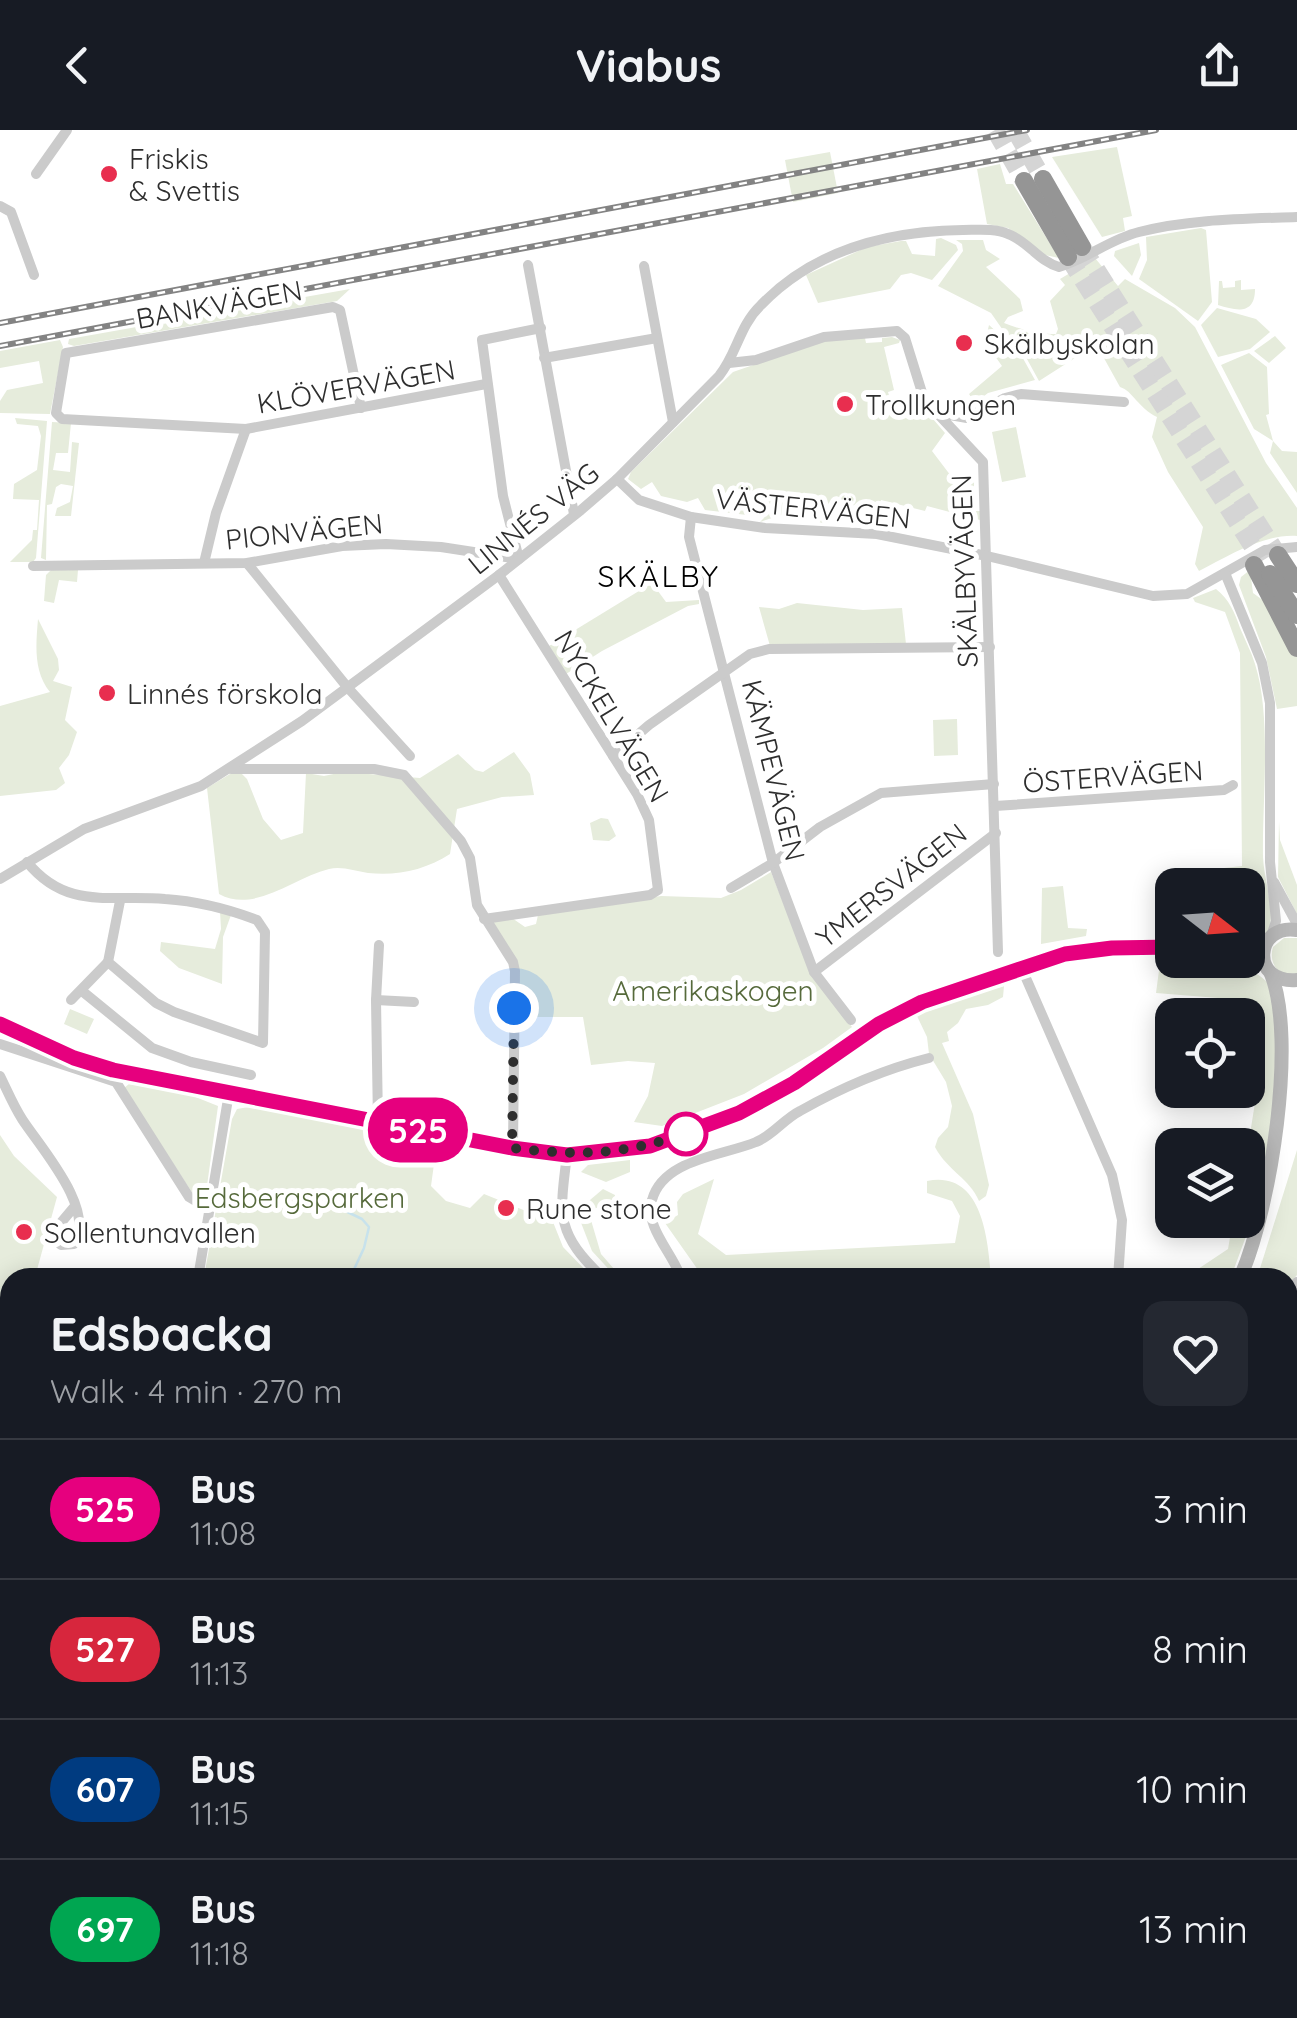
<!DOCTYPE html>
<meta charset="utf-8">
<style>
body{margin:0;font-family:Quicksand,sans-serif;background:#242831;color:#f1f3f6;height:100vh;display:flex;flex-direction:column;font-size:38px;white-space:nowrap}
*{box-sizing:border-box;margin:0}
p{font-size:32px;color:#9ea1a6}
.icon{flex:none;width:55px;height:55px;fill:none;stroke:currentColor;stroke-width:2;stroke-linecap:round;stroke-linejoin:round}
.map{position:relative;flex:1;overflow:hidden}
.sheet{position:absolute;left:0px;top:1138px;width:1298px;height:752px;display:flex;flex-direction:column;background:#171b24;border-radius:30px 30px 0 0;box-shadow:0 5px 25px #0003}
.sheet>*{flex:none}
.badge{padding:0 20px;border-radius:32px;font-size:35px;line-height:65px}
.needle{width:65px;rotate:107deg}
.controls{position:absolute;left:1155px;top:738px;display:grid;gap:20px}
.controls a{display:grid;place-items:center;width:110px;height:110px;border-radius:20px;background:#171b24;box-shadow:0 5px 25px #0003;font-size:50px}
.you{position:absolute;width:50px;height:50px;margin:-25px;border:8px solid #fff;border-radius:50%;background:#1a73e8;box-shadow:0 0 0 15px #1a73e833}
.map>.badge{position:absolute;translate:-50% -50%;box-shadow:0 0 0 5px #fff}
.round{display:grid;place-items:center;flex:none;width:105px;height:105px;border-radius:20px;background:#242831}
.head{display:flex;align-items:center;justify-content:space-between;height:170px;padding:0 50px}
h1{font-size:48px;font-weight:800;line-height:75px}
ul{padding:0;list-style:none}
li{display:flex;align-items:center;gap:30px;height:140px;padding:0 50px;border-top:2px solid #363941}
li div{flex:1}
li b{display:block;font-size:38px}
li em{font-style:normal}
li .badge{min-width:110px;font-weight:700;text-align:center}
header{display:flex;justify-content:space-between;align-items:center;height:130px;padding:0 50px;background:#171b24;font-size:45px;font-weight:800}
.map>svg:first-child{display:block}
.green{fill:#e6ecdc}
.water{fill:#c7e2ec}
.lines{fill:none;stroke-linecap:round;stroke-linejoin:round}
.stream{stroke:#c7e2ec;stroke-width:2.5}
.highway-tunnel{stroke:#d5d5d5;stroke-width:18;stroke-dasharray:18 9;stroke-linecap:butt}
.street{stroke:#cbcbcb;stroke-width:10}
.secondary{stroke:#b8b8b8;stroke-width:14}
.highway{stroke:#959595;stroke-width:18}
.rail-casing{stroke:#838383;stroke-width:6}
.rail{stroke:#fff;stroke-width:2.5;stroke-dasharray:8;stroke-linecap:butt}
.line-casing{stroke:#fff;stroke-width:22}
.line{stroke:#e6007e;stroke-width:15}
.walk{stroke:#2e2e2e;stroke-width:10;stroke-dasharray:0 18}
.poi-dot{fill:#e82e4f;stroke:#fff;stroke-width:4}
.stop-dot{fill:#fff;stroke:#e6007e;stroke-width:5}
.labels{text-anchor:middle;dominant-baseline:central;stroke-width:10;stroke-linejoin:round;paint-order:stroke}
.poi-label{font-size:28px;fill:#2e2e2e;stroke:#fff;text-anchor:start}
.street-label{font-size:28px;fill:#2e2e2e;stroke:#fff}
.park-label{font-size:28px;fill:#566a3b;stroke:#fff}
.neighbourhood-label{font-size:30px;letter-spacing:2.5px;fill:#000;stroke:#fff}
</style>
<header><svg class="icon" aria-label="back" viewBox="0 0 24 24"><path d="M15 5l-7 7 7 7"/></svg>Viabus<svg class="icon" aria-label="share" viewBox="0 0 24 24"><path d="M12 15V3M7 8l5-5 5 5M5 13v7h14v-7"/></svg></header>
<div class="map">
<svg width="1297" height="1888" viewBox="0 0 1297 1888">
<rect width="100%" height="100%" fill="#fff"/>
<g class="green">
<path d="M1117 17 1132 86 1123 88 1125 101 1102 107 1052 27Z"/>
<path d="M830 22 838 63 793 72 785 30Z"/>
<path d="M1000 34 1006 54H1013L1059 128 1045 125 1008 98 987 94 977 39Z"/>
<path d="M1201 98 1206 100 1212 172 1198 191 1139 149 1147 130 1146 107Z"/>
<path d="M941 108 956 115 958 120 932 150 911 143 901 145 890 159 818 173 806 145 867 117 901 111H906L912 124 935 126 936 109Z"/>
<path d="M956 110H983L986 120 1000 129 986 137 1020 169 1023 181 1008 187 1004 193C1019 199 1039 205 1056 204L1058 199 1050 171 1065 155 1060 149 1095 128 1118 156 1125 149 1175 178 1195 197 1266 333 1297 378V406C1262 404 1229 426 1199 441L1195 434 1203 397 1168 342 1152 307 1157 287C1138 278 1133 261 1120 257L1100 221 1075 228 1039 251 1022 220 1007 206 991 183 938 156 963 121 962 114Z"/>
<path d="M1139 113 1141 125 1132 146 1114 126 1115 121Z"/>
<path d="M1241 150V160L1255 159C1255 185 1237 181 1218 175L1219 151H1222L1223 158 1235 157V151Z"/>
<path d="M350 159 337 171 74 216 68 214 69 209Z"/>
<path d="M1217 178 1256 189 1270 202 1250 219 1218 227 1201 195Z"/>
<path d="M989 195 1020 223 1035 250 988 263 975 273 969 264 1002 236 985 212Z"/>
<path d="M1275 206 1286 218 1269 233 1254 221Z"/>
<path d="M892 207 900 210 899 213 884 217 894 260 888 262 894 283 921 275 945 303 932 321 954 350 974 351V381H980V390L927 376 925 381 881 370 877 385 871 390 841 387 826 394 812 390 811 384 781 385 760 392 764 388 757 375 747 385 705 380 698 368 687 372 661 366 652 352 641 359 628 349 631 342 733 242 832 208H865L866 213 882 212V208Z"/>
<path d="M60 210 63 217 50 284 0 283V271L7 260 43 253 39 231 0 238V221Z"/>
<path d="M1249 223 1267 237 1269 284 1266 285 1273 311 1282 321 1297 322V363L1270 323 1273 311 1254 299 1221 235Z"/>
<path d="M15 288 47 291 36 428 33 432H10L32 410 33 400H37L39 370 13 369 14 354 37 340 41 306 38 296 17 294Z"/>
<path d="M52 292 71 293 68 323H56L53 340 70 342 72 312 79 313 71 386H55L57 378 70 372 73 356 61 354 56 357 52 374 47 375 46 430 41 428Z"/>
<path d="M1016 297 1026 347 1002 352 992 302Z"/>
<path d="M51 440H78L77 452 59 450 54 473 44 471 46 445Z"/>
<path d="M1250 440 1253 463 1264 471 1297 526V576L1277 579 1266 527 1239 455 1241 447Z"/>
<path d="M652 453 666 472 699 470V474L688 476 602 521 566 544 549 516Z"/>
<path d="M1216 459C1229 469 1235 483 1240 498 1245 510 1251 521 1255 534 1272 587 1262 670 1263 727 1264 751 1276 782 1268 802L1248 812V755H1172V802L1170 744 1242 736 1240 523 1225 482 1195 472 1193 468Z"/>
<path d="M797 473 863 480 902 478 906 514 770 516 759 477 779 479Z"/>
<path d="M38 489 58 529 59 540 53 551 72 557 65 590 77 602 69 625 59 638 65 653 56 660 0 666V576L50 562C33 541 36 514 38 489Z"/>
<path d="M957 589 958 625 934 626 933 590Z"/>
<path d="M514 622 530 644 534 665 502 667 457 679 450 724C425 740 398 746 368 743 355 741 342 736 329 739 294 747 255 784 219 764L207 658 230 644 241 643 247 649 263 689 281 710 303 703 306 643 324 646 343 642 420 648 458 624 475 640 483 642Z"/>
<path d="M601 688 608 689 616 706 609 711 593 710 590 693Z"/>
<path d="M1279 691 1280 710 1297 755V784L1278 747Z"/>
<path d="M771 742 807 833 852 897 823 918 744 964 662 996 634 992 648 966 655 933 628 931 591 935 583 887H516L517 836 490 791 512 788 525 797 536 794 538 785 661 766 721 768 741 760Z"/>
<path d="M1063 756 1068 798 1087 799 1086 806 1041 814 1042 758Z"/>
<path d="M220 781 231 785 223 807 222 854 179 838 160 821 161 812 215 819 221 799Z"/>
<path d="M1284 808H1297V844C1279 848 1268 834 1273 817Z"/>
<path d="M1164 828C1204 830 1252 825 1277 864L1273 1033 1231 1147H1186L1228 1119 1233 1090H1248C1248 1067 1245 1042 1248 1019 1253 979 1268 915 1257 877L1243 870 1156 863 1160 833Z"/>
<path d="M1004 856 1003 867 988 875 966 879 958 893 947 902 949 911 942 913 973 984 989 1055 986 1066 979 1071C970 1049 947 1040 935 1017L938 1008 948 997 952 976 946 952 929 924 927 907 917 886 930 876Z"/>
<path d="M70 879 94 889 87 904 64 894Z"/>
<path d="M129 954 188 964 218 976 206 1063 193 1064 124 958Z"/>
<path d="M249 977 437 1012 431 1056 446 1071 470 1078 484 1064 553 1092 563 1117 592 1147H204L232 989 237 979Z"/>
<path d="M0 1005 14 1026 57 1067 35 1147 10 1148V1197L0 1195Z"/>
<path d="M1297 1020V1145L1288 1155V1148H1257Z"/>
<path d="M630 1030V1042L606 1052 581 1042 588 1035Z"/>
<path d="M714 1049 698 1104 726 1125 955 1113 960 1086 952 1071 927 1063V1051C982 1040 988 1108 991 1147H892L890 1140 846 1143 847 1146 879 1142 880 1148 703 1147 665 1093 678 1085 677 1072 683 1064Z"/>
<path d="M603 1059 615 1065 614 1074 588 1080 601 1124 621 1147H616L592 1121 578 1085 577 1081Z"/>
<path d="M1288 1861 1297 1868V1888H1206L1204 1880H1288Z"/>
<path d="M488 1880H541L561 1888H511Z"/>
</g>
<path class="water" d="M0 1227 10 1229V1681L0 1686Z"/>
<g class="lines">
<path class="stream" d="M333 1075 362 1089 369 1097 364 1118 350 1148"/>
<g class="highway-tunnel">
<path d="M995 0 1024 51"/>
<path d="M1015 0 1043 49"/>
<path d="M1082 117 1278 425"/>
<path d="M1068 127 1262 431"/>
</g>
<g class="street">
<path d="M36 44 67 0"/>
<path d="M0 76 11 82 34 145"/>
<path d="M528 135 574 384"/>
<path d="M644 136 673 292"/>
<path d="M544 228 657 208"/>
<path d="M729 233 756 230 824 207 897 201 905 208 924 269 983 332 998 822"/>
<path d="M361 278 340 180 333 177 66 223 56 283 62 289 246 299 486 254"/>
<path d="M933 282 967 288 1005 268 1021 264 1124 272"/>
<path d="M617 349 639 370 691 387 765 398 877 404 987 426 1153 466 1187 464 1265 420 1297 417"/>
<path d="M691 387 689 407 773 733 814 842 851 890"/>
<path d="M204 433 216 383 246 299"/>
<path d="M247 433 348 558 410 626"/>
<path d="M33 436 247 433 342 416 386 414 441 417 519 429 503 366 482 210 541 198"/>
<path d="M1225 443 1262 533 1270 573V732L1276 791 1271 806"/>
<path d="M613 626 649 595 750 524 769 519 990 517"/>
<path d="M231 639H374L404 645 461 711 470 728 477 775 513 832 515 841 513 1017"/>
<path d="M995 676 1224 660 1233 655"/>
<path d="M27 732C67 781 111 764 165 769 196 771 228 779 257 790L265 802 263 913 174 882 156 873 108 832 120 771"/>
<path d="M0 749 84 699 201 656 302 591 499 445 581 380 617 349 719 246C737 224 739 196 761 175 814 120 889 101 963 100 977 100 995 98 1008 104 1028 111 1038 131 1059 137 1087 129 1110 109 1139 102 1190 89 1244 89 1297 87"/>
<path d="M1274 752 1297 794"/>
<path d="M731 758 773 733 820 697 881 663 994 654"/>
<path d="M484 789 650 765 658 760 649 690 637 664 499 445"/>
<path d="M1022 839 1112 1045 1122 1090 1118 1148"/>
<path d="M814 842 996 703"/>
<path d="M82 861 152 918 191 932 251 945"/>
<path d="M71 870 108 832"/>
<path d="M376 870 414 872"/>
<path d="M0 914 116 952 189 1067 209 1079"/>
<path d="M0 946C7 960 13 975 22 989 40 1017 97 1080 74 1114L61 1115 56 1110 59 1095 75 1076"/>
<path d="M378 992 376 870 379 815"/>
<path d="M567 1025C559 1087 556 1103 603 1148"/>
<path d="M198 1148 229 963"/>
<path d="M681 1148C673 1123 644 1097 652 1070 663 1029 722 1026 756 1012 772 1006 784 989 800 981 839 959 885 939 929 928"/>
<path d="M1288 1161 1297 1152"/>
<path d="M0 1203 10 1205"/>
<path d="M1288 1237 1297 1245"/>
<path d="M1288 1356 1297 1345"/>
<path d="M1288 1414 1297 1410"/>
<path d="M0 1721 10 1712"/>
<path d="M1288 1753 1297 1761"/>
<path d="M309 1880 337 1881"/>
<path d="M445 1880 446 1888"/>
<path d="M629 1880 642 1888"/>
<path d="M22 1888 27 1880"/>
<path d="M239 1888 246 1880"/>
<path d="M718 1888 726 1880"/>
<path d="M903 1888 912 1880"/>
<path d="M988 1888 994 1880"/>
</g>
<g class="secondary">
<path d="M1297 800C1255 793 1249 854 1297 850"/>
<path d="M1248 817 1267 810"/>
<path d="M0 894 37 913 113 941 437 1003 567 1025 649 1016 696 1001 739 983 794 953 879 894 922 872 1035 832 1088 820 1172 817"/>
<path d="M1240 1148C1271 1078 1297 909 1271 844"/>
<path d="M1288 1297 1297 1302"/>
<path d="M847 1888 854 1880"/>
</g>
<g class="highway">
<path d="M1043 49 1082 117"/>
<path d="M1024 51 1068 127"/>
<path d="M1278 425 1297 454"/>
<path d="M1254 435 1297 518"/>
<path d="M1270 444 1297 485"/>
</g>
<g class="rail-casing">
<g id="rail">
<path d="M0 193 1027 0"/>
<path d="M0 216 1156 0"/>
</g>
</g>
<use href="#rail" class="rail"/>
</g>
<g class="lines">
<g class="line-casing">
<path id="line" d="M0 894 74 928 113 940 512 1018 567 1025 650 1016 739 983 794 953 879 894 922 872 1065 824 1112 818 1172 817"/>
</g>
<use href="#line" class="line"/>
<path class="walk" d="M514 878 512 1018C585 1027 626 1024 696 1001L686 1004"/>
</g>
<g class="poi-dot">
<circle cx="109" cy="44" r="10"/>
<circle cx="964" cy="213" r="10"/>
<circle cx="845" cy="274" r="10"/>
<circle cx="107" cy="563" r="10"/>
<circle cx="506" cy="1078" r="10"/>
<circle cx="24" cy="1102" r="10"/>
</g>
<circle class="stop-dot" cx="686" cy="1004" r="20"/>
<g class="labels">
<g class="poi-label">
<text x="129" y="28">Friskis<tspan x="129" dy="32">&amp; Svettis</tspan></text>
<text x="984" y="213">Skälbyskolan</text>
<text x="865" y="274">Trollkungen</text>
<text x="127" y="563">Linnés förskola</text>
<text x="526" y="1078">Rune stone</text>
<text x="44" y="1102">Sollentunavallen</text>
</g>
<g class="street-label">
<text transform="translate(219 174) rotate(-10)">BANKVÄGEN</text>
<text transform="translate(356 256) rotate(-10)">KLÖVERVÄGEN</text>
<text transform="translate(813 378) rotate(6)">VÄSTERVÄGEN</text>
<text transform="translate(533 388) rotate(-39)">LINNÉS VÄG</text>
<text transform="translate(304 401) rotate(-6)">PIONVÄGEN</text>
<text transform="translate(964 441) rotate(-92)">SKÄLBYVÄGEN</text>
<text transform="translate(612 586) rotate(59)">NYCKELVÄGEN</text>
<text transform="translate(774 640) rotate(76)">KÄMPEVÄGEN</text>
<text transform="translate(1113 646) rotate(-4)">ÖSTERVÄGEN</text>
<text transform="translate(891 755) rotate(-38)">YMERSVÄGEN</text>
</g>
<g class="park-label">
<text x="713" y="860">Amerikaskogen</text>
<text x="300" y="1067">Edsbergsparken</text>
</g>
<g class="neighbourhood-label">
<text x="659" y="446">SKÄLBY</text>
</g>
</g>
</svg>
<div class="controls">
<a><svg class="needle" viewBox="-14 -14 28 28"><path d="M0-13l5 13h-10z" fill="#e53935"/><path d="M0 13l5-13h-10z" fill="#9ea1a6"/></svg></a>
<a><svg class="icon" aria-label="locate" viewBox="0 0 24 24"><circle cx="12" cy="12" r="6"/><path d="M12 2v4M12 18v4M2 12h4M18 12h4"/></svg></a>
<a><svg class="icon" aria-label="layers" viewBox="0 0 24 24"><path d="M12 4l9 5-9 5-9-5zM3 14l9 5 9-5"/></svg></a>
</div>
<div class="you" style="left:514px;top:878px"></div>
<b class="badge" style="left:418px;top:1000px;background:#e6007e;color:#fff">525</b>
<section class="sheet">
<div class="head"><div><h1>Edsbacka</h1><p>Walk · 4 min · 270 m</p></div><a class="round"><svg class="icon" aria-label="heart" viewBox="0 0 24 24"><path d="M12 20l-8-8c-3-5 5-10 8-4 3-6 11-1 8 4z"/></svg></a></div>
<ul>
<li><span class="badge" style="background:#e6007e;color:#fff">525</span><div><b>Bus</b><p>11:08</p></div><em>3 min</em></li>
<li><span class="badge" style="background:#d7263d;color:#fff">527</span><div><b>Bus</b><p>11:13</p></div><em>8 min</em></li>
<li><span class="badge" style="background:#003b80;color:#fff">607</span><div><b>Bus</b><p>11:15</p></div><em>10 min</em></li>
<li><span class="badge" style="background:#00a651;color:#fff">697</span><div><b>Bus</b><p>11:18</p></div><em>13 min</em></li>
</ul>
</section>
</div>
